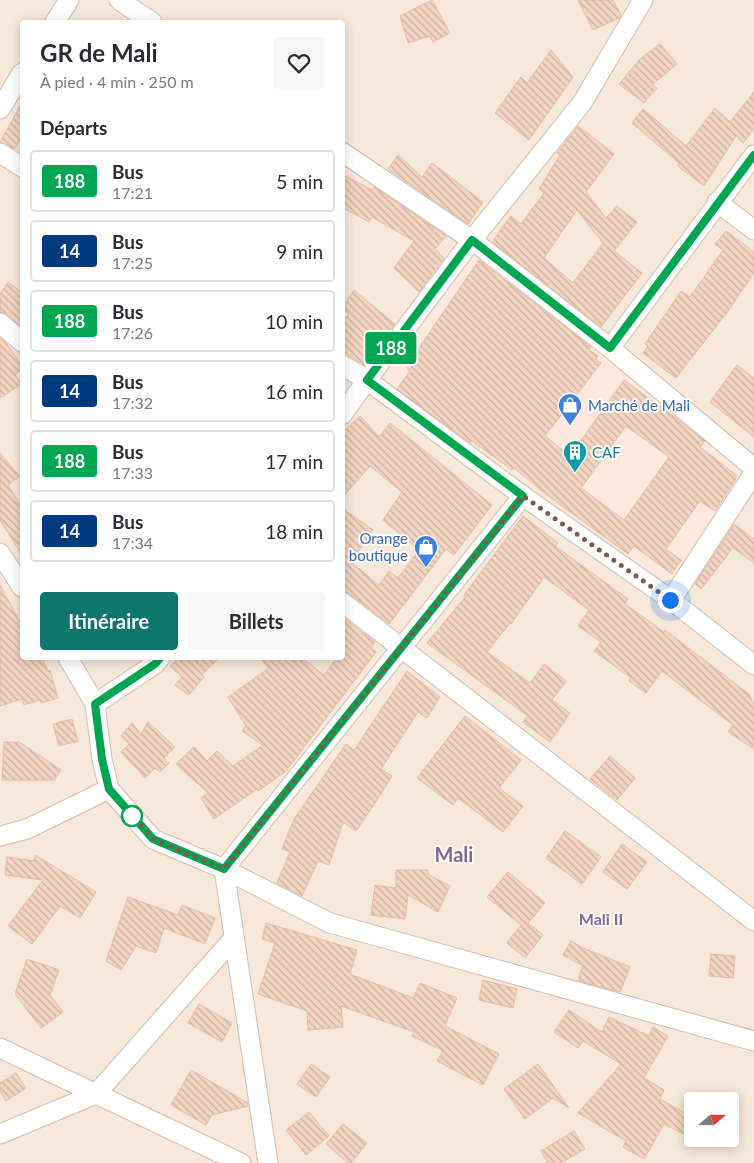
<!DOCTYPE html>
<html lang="fr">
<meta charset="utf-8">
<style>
body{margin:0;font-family:Lato,sans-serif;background:#f7f7f7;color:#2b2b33;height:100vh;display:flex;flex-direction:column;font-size:19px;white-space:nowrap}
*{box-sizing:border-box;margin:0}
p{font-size:16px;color:#7c7c81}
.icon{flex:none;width:28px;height:28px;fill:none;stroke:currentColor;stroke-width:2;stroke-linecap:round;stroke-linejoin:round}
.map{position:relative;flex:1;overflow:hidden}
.panel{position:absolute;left:20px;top:20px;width:325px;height:640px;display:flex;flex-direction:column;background:#fff;border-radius:5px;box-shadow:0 2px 12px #0003}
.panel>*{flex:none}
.badge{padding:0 10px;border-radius:4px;font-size:18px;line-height:32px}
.needle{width:32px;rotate:70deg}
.buttons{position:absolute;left:684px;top:1092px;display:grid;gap:10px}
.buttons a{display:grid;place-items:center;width:55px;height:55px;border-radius:5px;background:#fff;box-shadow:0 2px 12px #0003;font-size:25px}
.you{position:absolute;width:25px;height:25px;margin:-12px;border:4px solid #fff;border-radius:50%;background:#1a73e8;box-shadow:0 0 0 8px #1a73e833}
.map>.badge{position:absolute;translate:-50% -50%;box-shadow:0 0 0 2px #fff}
h2{padding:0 20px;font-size:19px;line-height:45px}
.round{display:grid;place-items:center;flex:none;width:52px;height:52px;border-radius:5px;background:#f7f7f7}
.headline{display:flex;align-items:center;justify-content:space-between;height:85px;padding:0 20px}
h1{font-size:24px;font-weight:700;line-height:38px}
.action{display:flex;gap:10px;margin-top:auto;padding:10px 20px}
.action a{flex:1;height:58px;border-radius:5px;background:#0f766e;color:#fff;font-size:20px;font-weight:700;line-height:58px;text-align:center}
.action a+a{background:#f7f7f7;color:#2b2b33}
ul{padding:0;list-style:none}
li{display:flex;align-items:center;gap:15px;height:62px;margin:0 10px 8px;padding:0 10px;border:2px solid #e1e1e2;border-radius:5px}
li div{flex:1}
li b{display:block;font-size:19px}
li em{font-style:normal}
li .badge{min-width:55px;font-weight:700;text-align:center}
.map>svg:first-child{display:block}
.residential{fill:#f5e8da;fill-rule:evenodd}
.commercial{fill:#fde8e0}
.building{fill:url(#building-back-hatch);stroke:#e6bba3;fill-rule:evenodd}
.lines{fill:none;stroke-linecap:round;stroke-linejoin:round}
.minor-casing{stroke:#d1beb0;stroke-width:21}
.minor{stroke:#fff;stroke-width:19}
.line-casing{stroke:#fff;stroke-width:11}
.line{stroke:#00a651;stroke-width:8}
.walk{stroke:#7a5c4d;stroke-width:5;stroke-dasharray:0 9}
.stop-dot{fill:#fff;stroke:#00a651;stroke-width:2.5}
.labels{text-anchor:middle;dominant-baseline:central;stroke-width:4;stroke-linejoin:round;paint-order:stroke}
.shop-label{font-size:15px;fill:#366cbe;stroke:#fffaf3;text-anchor:start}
.culture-label{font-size:15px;fill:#0d838f;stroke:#fffaf3;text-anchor:start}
.neighbourhood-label{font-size:16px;font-weight:bold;fill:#846695;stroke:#fffaf3}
.district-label{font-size:20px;font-weight:bold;fill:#846695;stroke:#fffaf3}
</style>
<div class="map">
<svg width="754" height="1163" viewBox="0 0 754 1163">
<defs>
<pattern id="building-back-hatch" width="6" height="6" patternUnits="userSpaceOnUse" patternTransform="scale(1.25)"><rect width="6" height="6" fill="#f3d5c3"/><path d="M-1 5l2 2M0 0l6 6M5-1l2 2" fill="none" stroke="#cab0a1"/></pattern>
</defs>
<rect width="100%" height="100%" fill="#fdf6ec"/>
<path class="residential" d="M0 0H754V1163H0ZM22 22H342V658H22ZM692 1101H730V1139H692Z"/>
<path class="commercial" d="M474 253 749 470 668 584 544 493 384 382Z"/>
<g class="building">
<path d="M432 0 450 33 433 42 430 36 408 43 400 16Z"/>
<path d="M578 0H613L621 15 619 18 593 30Z"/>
<path d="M660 44 677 64 652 85 657 88 644 103 619 84 640 59Z"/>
<path d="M551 50 573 77 529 140 495 113 521 77 527 83Z"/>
<path d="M754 92V129L743 143 736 136 704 186 678 166 679 163 632 123 643 109 686 146 715 108 730 122Z"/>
<path d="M22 102V135L15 149 0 142Z"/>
<path d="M578 126 614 154 586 192 606 218 617 206 637 222 614 251 642 273 601 327 492 242 511 216 521 224 544 193 539 189 560 155 557 153ZM577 210 603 243 573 283 544 258Z"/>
<path d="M398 155 422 177 432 163 483 202 468 224 388 169Z"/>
<path d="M342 174 372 190 374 187 446 236 435 249 444 258 419 292 394 268 414 241 372 217 369 222 342 207Z"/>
<path d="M726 231 754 252V273L728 311 676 378 643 353 648 346 645 344 681 291 690 297 723 250 715 244Z"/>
<path d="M479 260 591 347 589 350 598 356 596 360 601 363 545 436 570 456 624 380 676 418 705 441 700 447 736 475V479L715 511 700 501 666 549 681 560 672 574 634 546 628 554 547 495 514 468 512 470 472 441 470 443 397 389 410 371 406 367ZM626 426 669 457 624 520 581 488Z"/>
<path d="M8 282 22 293V328L7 314 0 312V294Z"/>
<path d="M354 290 395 324 364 365 342 351V322L349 314 342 308Z"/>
<path d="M0 338 7 344 22 366V369L15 374 21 384 0 398Z"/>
<path d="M737 365 754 378V437L710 402Z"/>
<path d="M360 416 379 437 390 423 492 505 454 555 446 549 389 624 349 593 342 591V508L373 530 351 562 379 585 389 571 398 578 419 550 383 520 402 492 370 466 342 498V433Z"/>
<path d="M0 453 19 476 8 485 22 508V555L0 520Z"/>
<path d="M523 516 558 543 555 546 628 599 625 604 664 632 665 630 749 694 754 704V749L728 732 733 725 662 671 646 693 629 681 631 678 594 651 601 642 578 626 589 610 544 577 511 624 510 623 487 652 530 683 544 664 566 681 552 700 570 713 550 742 523 722 528 716 427 643 466 596 464 595Z"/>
<path d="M734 524 754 539V563L733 548 701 589 695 584Z"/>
<path d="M0 585 22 626V658H42L48 671 50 670 58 698 41 703 40 700 24 705 22 699 0 706Z"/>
<path d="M342 617 375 642 371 648 376 652 286 771 258 791 257 789 214 819 201 798 208 793 176 764 194 747 207 761 217 751 233 766 263 745 242 731 246 726 228 697 269 668 259 658H302L324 675 337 658H342Z"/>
<path d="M178 658H219L202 675 204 677 189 695 175 685 182 677 170 666Z"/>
<path d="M407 671 440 697 427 718 418 712 381 769 392 776 379 797 356 831 343 822 329 865 318 861 302 896 277 883 290 852 282 849 294 819 346 744 354 750Z"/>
<path d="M465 716 521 760 499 788 523 806 503 832 458 798 453 805 417 778Z"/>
<path d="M72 719 78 741 59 746 53 724Z"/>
<path d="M148 722 175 747 164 758 169 763 160 772 155 768 145 778 121 752 129 744 121 736 132 723 141 734Z"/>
<path d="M4 742H19L61 770 54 780H2Z"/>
<path d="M610 756 635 778 617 800 590 779Z"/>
<path d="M565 831 601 857 582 884 546 858Z"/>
<path d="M622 844 647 862 627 889 603 872Z"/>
<path d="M35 855 96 892 80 918 60 906 32 944 8 926 43 880 5 875 7 857 34 861Z"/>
<path d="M396 870H428V874L450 886 438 912 408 895 405 919 371 915 375 885 396 888Z"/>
<path d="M508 872 545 903 528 923 543 935 525 958 507 943 521 925 487 897Z"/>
<path d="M128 897 178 915 182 905 215 918 205 944 164 928 156 953 136 946 121 970 106 961Z"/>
<path d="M266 923 357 950 350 974 413 998 420 983 457 998 445 1026 499 1054 483 1085 437 1061 443 1051 412 1036 414 1032 341 1006 343 1027 308 1030 307 1011 258 994 275 943 262 939Z"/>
<path d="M571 941 583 948 630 967 620 992 579 981V975L583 966 563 955Z"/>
<path d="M711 954 735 956 733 978 709 976Z"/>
<path d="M27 959 59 970 50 995 63 1012 41 1028 15 994Z"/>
<path d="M483 980 517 989 513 1008 479 1000Z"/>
<path d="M199 1004 232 1023 222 1042 188 1023Z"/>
<path d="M569 1010 602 1032 609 1017 649 1036 653 1027 668 1036 644 1078 664 1090 660 1099 692 1117 684 1134 664 1124 644 1159 623 1147 626 1141 578 1113 621 1064 583 1041 578 1048 554 1032Z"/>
<path d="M311 1064 330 1077 316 1097 297 1084Z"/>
<path d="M538 1064 569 1108 553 1098 525 1119 504 1089Z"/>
<path d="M191 1070 248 1103V1106L212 1115 206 1125 171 1105Z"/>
<path d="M16 1073 26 1088 6 1101 0 1091V1083Z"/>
<path d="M309 1112 329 1136 306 1155 286 1130Z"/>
<path d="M343 1124 367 1143 351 1163H348L326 1144Z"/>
<path d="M574 1131 585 1149 561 1163H548L541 1151Z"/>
</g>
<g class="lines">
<g class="minor-casing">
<g id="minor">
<path d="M119 0 152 22"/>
<path d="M55 22 69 0"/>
<path d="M0 109 22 73"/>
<path d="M342 152 472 240 610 348 754 468"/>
<path d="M0 153 22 167"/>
<path d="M717 202 754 230"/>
<path d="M0 323 22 342"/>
<path d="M610 348 754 155"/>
<path d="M342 365 367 380 523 496 671 600 754 665"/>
<path d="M342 415 367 380 472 240 582 103 643 0"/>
<path d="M0 553 22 587"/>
<path d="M671 600 754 473"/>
<path d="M342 602 754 921"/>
<path d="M68 658 95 704 102 759 109 789"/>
<path d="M95 704 155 664 160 658"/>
<path d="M0 836 27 829 109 789 153 839 224 869 330 923 754 1041"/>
<path d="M0 1048 241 1163"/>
<path d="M0 1134 96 1094 234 938"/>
<path d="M268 1163 224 869 523 496"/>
</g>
</g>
<use href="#minor" class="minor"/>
</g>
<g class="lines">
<g class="line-casing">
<path id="line" d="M160 658 155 664 95 704 102 759 109 789 153 839 224 869 523 496 367 380 472 240 610 348 754 155"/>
</g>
<use href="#line" class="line"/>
<path class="walk" d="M132 816 131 814 153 839 224 869 523 496 670 600"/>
</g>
<defs>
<g id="shop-pin" transform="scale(1.25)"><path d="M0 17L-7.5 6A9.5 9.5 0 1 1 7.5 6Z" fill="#3f7fe0" stroke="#fffaf3"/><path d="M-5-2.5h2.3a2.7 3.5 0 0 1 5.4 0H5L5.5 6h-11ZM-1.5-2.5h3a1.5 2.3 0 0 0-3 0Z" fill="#fff"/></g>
<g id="building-pin" transform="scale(1.25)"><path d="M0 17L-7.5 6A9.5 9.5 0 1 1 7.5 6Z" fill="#0f9aa8" stroke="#fffaf3"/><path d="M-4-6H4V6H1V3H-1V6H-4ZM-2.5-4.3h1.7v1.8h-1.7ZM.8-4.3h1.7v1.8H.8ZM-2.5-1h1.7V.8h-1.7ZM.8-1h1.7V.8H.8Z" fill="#fff"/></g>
</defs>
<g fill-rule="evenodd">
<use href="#shop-pin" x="570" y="405"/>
<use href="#building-pin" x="575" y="452"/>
<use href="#shop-pin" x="426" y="547"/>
</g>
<circle class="stop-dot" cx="132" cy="816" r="10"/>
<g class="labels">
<g class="shop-label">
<text x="588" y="405">Marché de Mali</text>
<text x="408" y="538" text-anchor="end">Orange<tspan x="408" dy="17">boutique</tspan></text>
</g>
<g class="culture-label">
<text x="592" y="452">CAF</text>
</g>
<g class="neighbourhood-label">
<text x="601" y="918">Mali II</text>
</g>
<g class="district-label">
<text x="454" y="854">Mali</text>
</g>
</g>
</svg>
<div class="buttons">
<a><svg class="needle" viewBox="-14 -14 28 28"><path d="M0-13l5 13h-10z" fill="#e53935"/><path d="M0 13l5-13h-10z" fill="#7c7c81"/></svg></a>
</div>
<div class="you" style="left:670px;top:600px"></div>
<b class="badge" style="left:391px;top:348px;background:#00a651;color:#fff">188</b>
<section class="panel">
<div class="headline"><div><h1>GR de Mali</h1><p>À pied · 4 min · 250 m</p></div><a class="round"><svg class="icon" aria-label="heart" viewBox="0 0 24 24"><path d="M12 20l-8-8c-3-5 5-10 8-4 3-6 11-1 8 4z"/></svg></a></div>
<h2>Départs</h2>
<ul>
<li><span class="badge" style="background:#00a651;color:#fff">188</span><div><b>Bus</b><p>17:21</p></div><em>5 min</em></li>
<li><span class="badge" style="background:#003b80;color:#fff">14</span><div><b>Bus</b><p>17:25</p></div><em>9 min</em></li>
<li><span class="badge" style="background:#00a651;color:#fff">188</span><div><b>Bus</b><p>17:26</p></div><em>10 min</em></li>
<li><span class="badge" style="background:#003b80;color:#fff">14</span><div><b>Bus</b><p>17:32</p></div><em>16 min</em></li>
<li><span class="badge" style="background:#00a651;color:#fff">188</span><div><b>Bus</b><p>17:33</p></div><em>17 min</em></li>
<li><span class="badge" style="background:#003b80;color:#fff">14</span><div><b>Bus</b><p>17:34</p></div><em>18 min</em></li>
</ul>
<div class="action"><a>Itinéraire</a><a>Billets</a></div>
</section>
</div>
